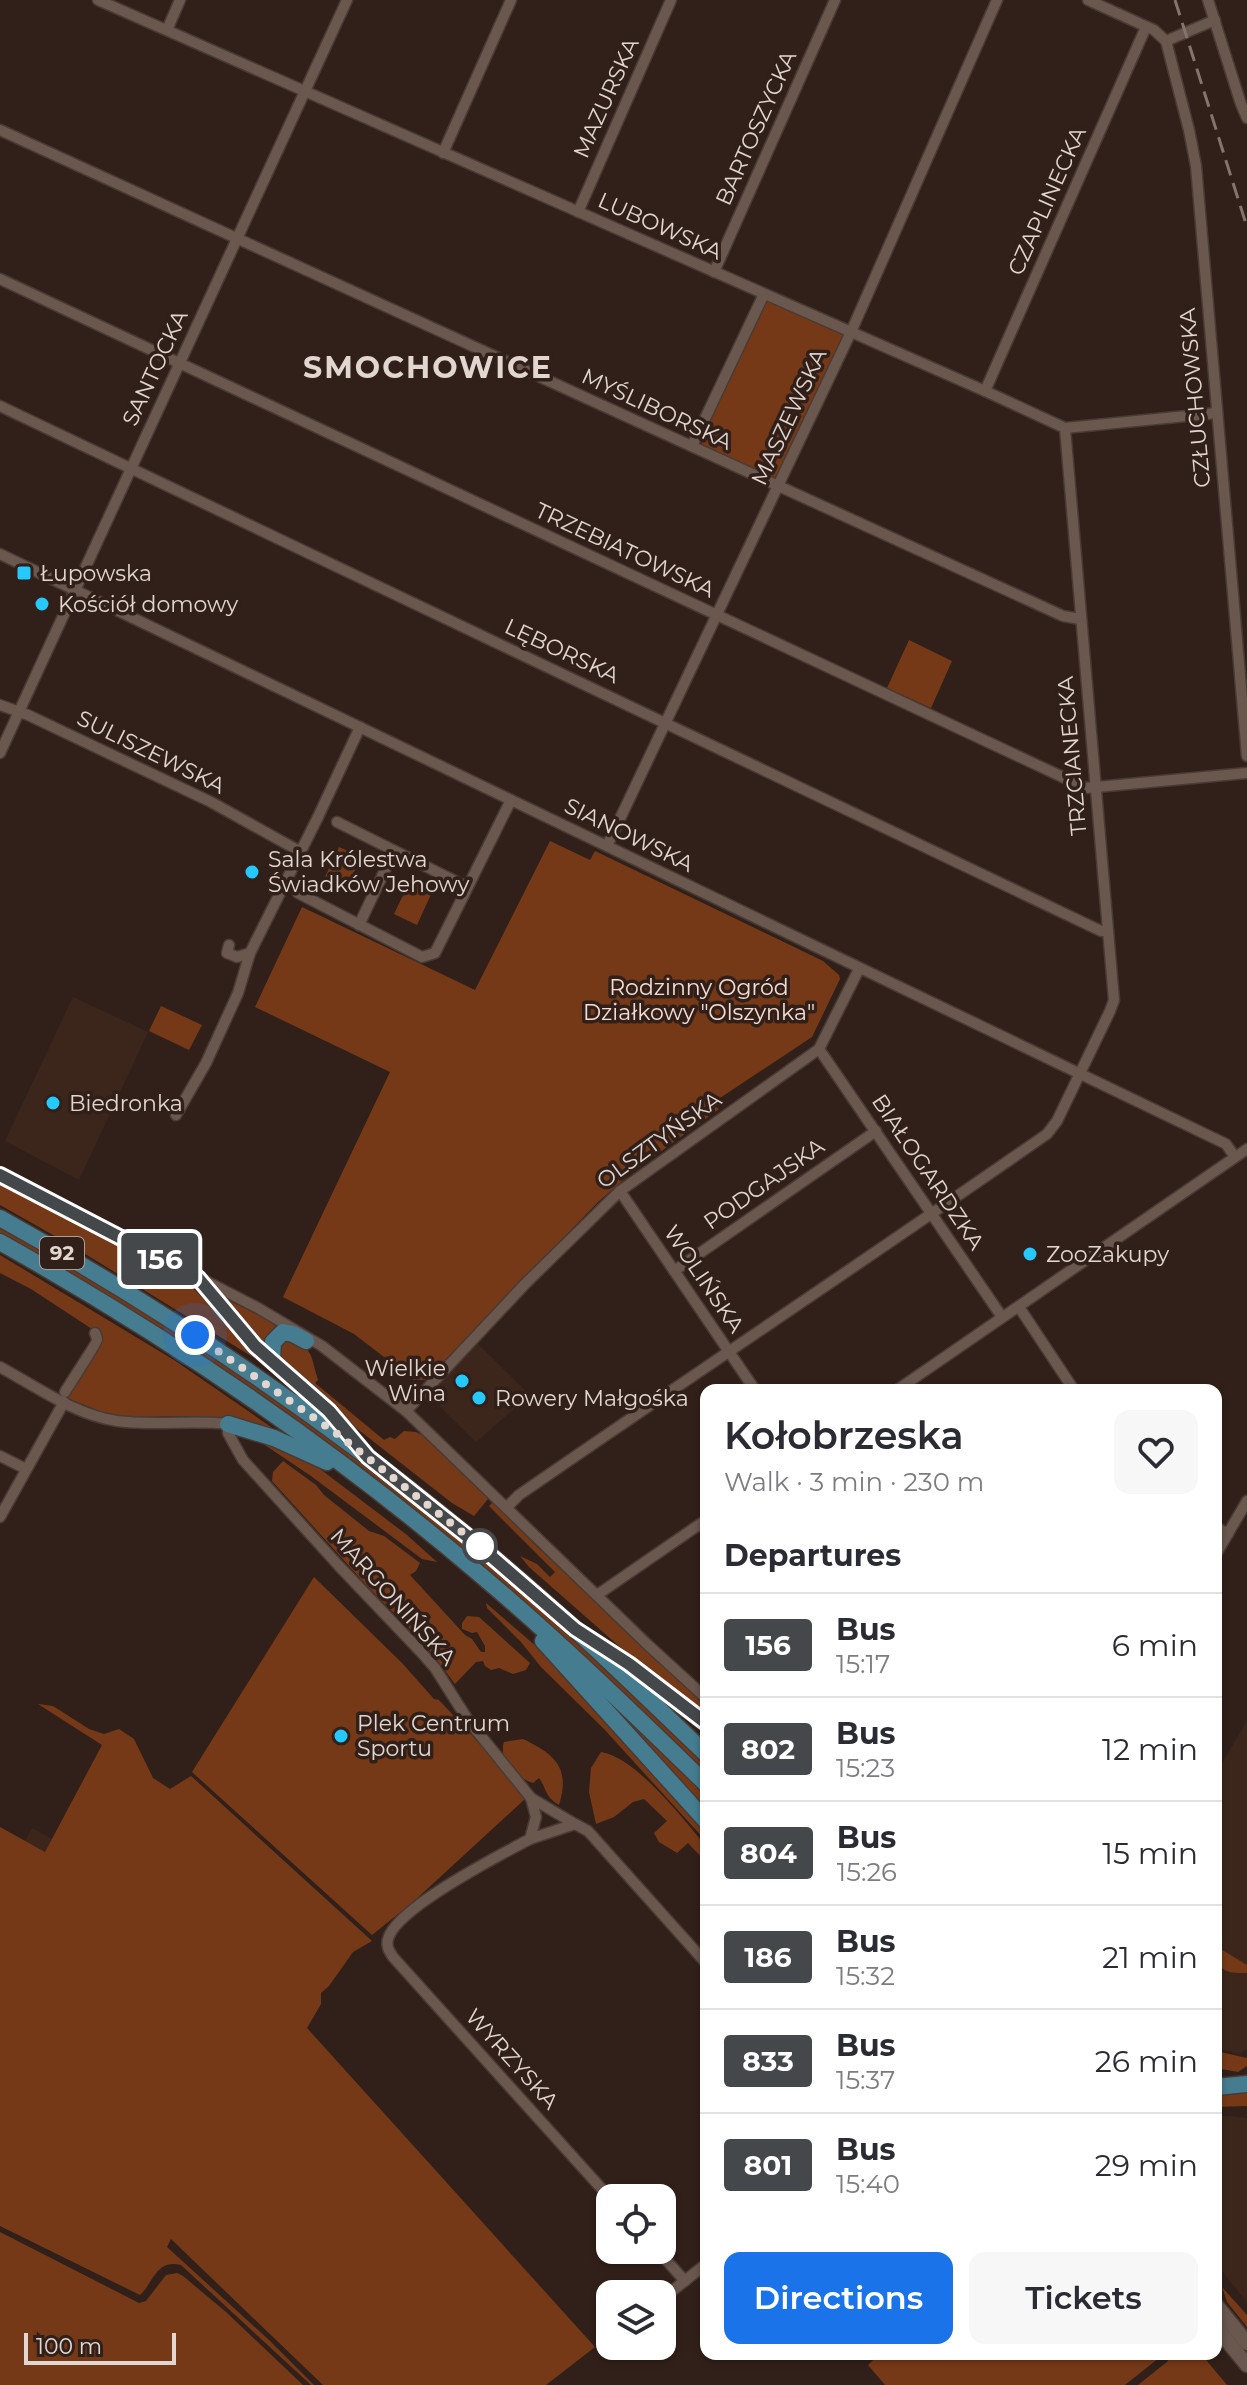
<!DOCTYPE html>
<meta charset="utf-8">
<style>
body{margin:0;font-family:Montserrat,sans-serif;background:#f7f7f7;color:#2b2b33;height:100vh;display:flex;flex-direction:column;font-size:30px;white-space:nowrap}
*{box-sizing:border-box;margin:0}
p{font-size:26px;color:#7c7c81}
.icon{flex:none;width:44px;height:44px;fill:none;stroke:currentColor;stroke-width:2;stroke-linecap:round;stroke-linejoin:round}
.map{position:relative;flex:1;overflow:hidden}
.panel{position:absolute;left:700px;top:1384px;width:522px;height:976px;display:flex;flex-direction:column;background:#fff;border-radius:16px;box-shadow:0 2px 6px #0004}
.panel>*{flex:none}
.badge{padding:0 16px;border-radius:6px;font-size:28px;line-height:52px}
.tools{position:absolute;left:596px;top:2184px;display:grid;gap:16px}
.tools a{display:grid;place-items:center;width:80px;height:80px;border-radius:16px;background:#fff;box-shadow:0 2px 6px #0004;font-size:40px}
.scale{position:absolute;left:24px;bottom:20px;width:152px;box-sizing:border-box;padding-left:8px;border:4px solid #e1d6d0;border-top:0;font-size:22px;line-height:28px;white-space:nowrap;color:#e1d6d0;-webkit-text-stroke:6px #312019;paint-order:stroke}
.you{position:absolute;width:40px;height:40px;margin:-20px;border:6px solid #fff;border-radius:50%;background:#1a73e8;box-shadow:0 0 0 12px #1a73e833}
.map>.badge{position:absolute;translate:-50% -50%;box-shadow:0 0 0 4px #fff}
h2{padding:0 24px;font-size:30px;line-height:72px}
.round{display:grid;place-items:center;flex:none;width:84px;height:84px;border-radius:16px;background:#f7f7f7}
.headline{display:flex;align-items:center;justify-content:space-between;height:136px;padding:0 24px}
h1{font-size:38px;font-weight:600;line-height:60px}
.cta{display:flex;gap:16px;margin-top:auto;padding:16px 24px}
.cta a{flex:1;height:92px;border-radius:16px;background:#1a73e8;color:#fff;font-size:32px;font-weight:600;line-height:92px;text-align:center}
.cta a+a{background:#f7f7f7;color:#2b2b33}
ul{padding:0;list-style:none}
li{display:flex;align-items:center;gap:24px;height:104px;padding:0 24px;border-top:2px solid #e1e1e2}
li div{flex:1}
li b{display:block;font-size:30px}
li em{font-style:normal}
li .badge{min-width:88px;font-weight:700;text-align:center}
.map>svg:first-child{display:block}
.built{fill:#3c261b}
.green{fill:#763918}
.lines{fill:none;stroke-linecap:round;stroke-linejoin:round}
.minor-casing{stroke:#483b35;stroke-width:13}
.secondary-casing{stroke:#483b35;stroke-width:17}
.primary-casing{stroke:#483b35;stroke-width:19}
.minor{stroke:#6a574e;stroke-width:10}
.secondary{stroke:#6a574e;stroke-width:14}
.primary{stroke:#457c8f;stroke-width:16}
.rail{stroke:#82746e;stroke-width:3;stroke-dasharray:16 8;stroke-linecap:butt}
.line-casing{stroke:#fff;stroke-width:18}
.line{stroke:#45484a;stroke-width:12}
.walk{stroke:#e1d6d0;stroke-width:8;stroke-dasharray:0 14.4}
.poi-dot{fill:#25c9fe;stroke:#312019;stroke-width:3}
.stop-dot{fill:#fff;stroke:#45484a;stroke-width:4}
.labels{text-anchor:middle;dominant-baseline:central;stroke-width:7;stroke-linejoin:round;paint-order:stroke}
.shield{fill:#312019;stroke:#ac9f99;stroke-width:2}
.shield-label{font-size:20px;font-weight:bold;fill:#e1d6d0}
.street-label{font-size:22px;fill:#e1d6d0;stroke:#312019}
.poi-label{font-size:22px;fill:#e1d6d0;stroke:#312019;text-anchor:start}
.park-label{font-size:22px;fill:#f6ddd1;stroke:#312019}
.district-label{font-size:30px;font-weight:bold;letter-spacing:2px;fill:#e1d6d0;stroke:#312019}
</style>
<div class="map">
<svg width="1247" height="2385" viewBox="0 0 1247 2385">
<rect width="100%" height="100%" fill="#312019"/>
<g class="built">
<path d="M73 997 148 1032 79 1180 5 1141Z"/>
<path d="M478 1344 530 1395 476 1442 428 1395Z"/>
<path d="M1247 1721V2049L1239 2054 1216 2048V1773Z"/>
<path d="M32 1828 52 1839 45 1852 25 1841Z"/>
<path d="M1216 2115 1247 2118V2302L1216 2264Z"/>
</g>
<g class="green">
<path d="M769 301 843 334V336L777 479 702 445 701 435 765 303Z"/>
<path d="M909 640 952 661 931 708 887 688Z"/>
<path d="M550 841 590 860 595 851 823 961 839 975 840 979 812 1037 711 1104 719 1109 630 1174 598 1202 426 1380H414L354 1334 283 1297 390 1072 255 1007 302 907 475 990Z"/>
<path d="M339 847 361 857 346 889 324 879Z"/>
<path d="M410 881 432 892 417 925 394 914Z"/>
<path d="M161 1006 202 1025 189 1050 149 1031Z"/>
<path d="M0 1181 177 1275 191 1286 263 1360 261 1362 69 1244 0 1205Z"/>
<path d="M0 1225 88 1275 280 1400 435 1518 594 1655 706 1763V1775L461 1551 0 1235Z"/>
<path d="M0 1255 174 1360 287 1438 230 1419 188 1416 137 1417 107 1414 67 1398 99 1343 95 1331 31 1289 0 1273Z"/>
<path d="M210 1291 274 1323 276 1328 265 1346Z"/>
<path d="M282 1339C314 1348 309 1350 318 1380L315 1383 384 1440 390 1437 395 1439 404 1431 416 1432 422 1435 485 1493 488 1499 474 1516 452 1503 328 1406 277 1358Z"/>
<path d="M247 1433 303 1456 407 1535 437 1562 422 1559 311 1476Z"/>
<path d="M283 1461 316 1485 324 1495 369 1531 384 1536 420 1563 416 1571 410 1575 465 1635 472 1639 481 1652H485V1646L477 1632 472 1633 462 1629V1623L467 1616 479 1617 530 1663 526 1670 513 1674 499 1668 491 1670 485 1666 483 1661 476 1662 455 1684 424 1643 370 1589 272 1481 273 1472Z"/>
<path d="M494 1501 533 1543 706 1703V1716L628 1654 529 1567 520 1556 537 1564 550 1577 555 1572 489 1506Z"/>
<path d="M314 1577 402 1663 434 1699 439 1700 478 1742 525 1799 413 1902 372 1935 192 1772Z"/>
<path d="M486 1603 551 1659 706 1829V1841L604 1729 541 1667 521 1642 487 1608Z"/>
<path d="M38 1704 53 1706 89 1729 104 1734 119 1729 134 1739 153 1778 170 1789 191 1776 372 1941 353 1952 329 1986 321 1993V2004L307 2028 595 2347 546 2385H323L171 2239 167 2247 269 2340 314 2385H311L181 2265C156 2259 154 2282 140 2295L0 2226V1827L45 1852 102 1745Z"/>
<path d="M625 1717 706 1792V1812L626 1724Z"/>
<path d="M523 1739C554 1754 571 1767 559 1805 544 1796 547 1789 539 1778L533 1783C517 1778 498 1760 504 1742Z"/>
<path d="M601 1752C636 1757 683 1819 706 1846V1862L688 1843 677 1853 659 1842 654 1833 667 1821 644 1799 633 1802 614 1817 596 1824 589 1792 591 1768Z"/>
<path d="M1219 1948 1247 1965V1973C1235 1973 1222 1974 1217 1960Z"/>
<path d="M1216 2051 1247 2058V2066L1238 2072 1216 2068Z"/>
<path d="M1216 2092 1247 2093V2106L1216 2107Z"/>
<path d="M0 2232 139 2303 146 2301 166 2275 177 2273 183 2276 226 2312 303 2385H0Z"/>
<path d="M1222 2287 1247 2315V2327L1227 2302Z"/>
<path d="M871 2354H1201L1227 2385H1138L1168 2361 1164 2354 1125 2385H885L868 2365 874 2359Z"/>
</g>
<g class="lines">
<g class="minor-casing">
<g id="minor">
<path d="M98 0 985 391 1065 428 1217 413"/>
<path d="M1088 0 1154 30 1166 41"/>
<path d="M1208 0 1241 104 1247 118"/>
<path d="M167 30 180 0"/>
<path d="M1166 41 1189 130 1196 166 1247 756"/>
<path d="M1166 41 1215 20"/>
<path d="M0 130 1063 616 1080 619"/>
<path d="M443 153 511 0"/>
<path d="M578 212 671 0"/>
<path d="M714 272 835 0"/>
<path d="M0 279 1086 788 1247 773"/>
<path d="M985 391 1146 27"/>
<path d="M0 406 1101 931H1108"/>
<path d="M692 446 764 294"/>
<path d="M0 554 1226 1144 1235 1157"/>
<path d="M0 705 28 715 211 802 301 852"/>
<path d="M0 753 347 0"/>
<path d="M337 822 467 887"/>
<path d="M607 846 851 332 997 0"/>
<path d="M298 893 422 957 435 953 511 800"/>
<path d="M359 925 394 851"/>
<path d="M229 945 227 953 237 957 250 953"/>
<path d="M819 1049 1002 1317"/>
<path d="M176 1115 206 1063 238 993 250 953 318 817 360 727"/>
<path d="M0 1175 258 1308 322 1346 406 1411 648 1645 706 1698"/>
<path d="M620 1191 755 1390"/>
<path d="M674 1271 876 1131"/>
<path d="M1019 1307 1074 1390"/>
<path d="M0 1367C37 1387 75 1415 117 1421 154 1426 191 1420 228 1424V1433L243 1460 339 1566 420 1651 435 1668 468 1720 531 1798"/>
<path d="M897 1390 1247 1149"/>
<path d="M65 1392C69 1385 97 1343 97 1340 97 1337 96 1335 95 1333"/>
<path d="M406 1411 525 1284 620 1191 819 1049 859 969"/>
<path d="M0 1456 26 1469"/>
<path d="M507 1507 519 1495C694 1374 872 1256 1047 1134L1057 1121 1110 1011 1114 1000 1065 428"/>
<path d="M0 1517 64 1402"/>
<path d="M1216 1527 1228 1534"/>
<path d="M1216 1554 1247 1501"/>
<path d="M597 1595 706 1520"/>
<path d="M575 1824 588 1831 706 1963"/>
<path d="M530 1839 575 1824 531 1798 536 1817 530 1839C500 1855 396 1908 388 1939 386 1946 389 1951 393 1957L610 2198"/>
<path d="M657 2250 685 2281"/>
<path d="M662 2299 706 2264"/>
</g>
</g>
<g class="secondary-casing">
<g id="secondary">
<path d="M1216 2305 1247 2343"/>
<path d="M1216 2327 1247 2365"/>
</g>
</g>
<g class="primary-casing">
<g id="primary">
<path d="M0 1218C178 1317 347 1433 502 1565 573 1625 639 1690 706 1754"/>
<path d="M0 1242C171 1338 334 1449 483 1577 561 1643 633 1713 706 1784"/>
<path d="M198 1278 255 1346 329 1411 349 1434"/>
<path d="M272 1360 273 1342 283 1332 293 1334 306 1341"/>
<path d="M228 1424 274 1438 327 1462"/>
<path d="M543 1641 706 1821"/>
<path d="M610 1652 706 1723"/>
<path d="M1216 2087 1247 2084"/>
</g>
</g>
<use href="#minor" class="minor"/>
<use href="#secondary" class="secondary"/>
<use href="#primary" class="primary"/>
<path class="rail" d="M1175 0 1247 227"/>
</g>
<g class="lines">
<g class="line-casing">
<path id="line" d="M0 1175 198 1278 255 1346 329 1411 368 1457 477 1544 575 1629 629 1664 706 1723"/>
</g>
<use href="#line" class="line"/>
<path class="walk" d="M195 1335 336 1433 480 1546"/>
</g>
<g class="poi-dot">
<rect x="16" y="565" width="16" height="16" rx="4"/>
<circle cx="42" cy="604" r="8"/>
<circle cx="252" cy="872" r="8"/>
<circle cx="53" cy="1103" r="8"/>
<circle cx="1030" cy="1254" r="8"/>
<circle cx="462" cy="1381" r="8"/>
<circle cx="479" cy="1398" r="8"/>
<circle cx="341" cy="1736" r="8"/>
</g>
<circle class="stop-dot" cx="480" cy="1546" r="16"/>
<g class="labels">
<rect class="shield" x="40" y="1237" width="44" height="32" rx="6"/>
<g class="shield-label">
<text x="62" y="1253">92</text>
</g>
<g class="street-label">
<text transform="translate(606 98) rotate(-66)">MAZURSKA</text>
<text transform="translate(756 128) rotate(-66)">BARTOSZYCKA</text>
<text transform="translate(1047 201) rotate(-66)">CZAPLINECKA</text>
<text transform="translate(660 226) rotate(24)">LUBOWSKA</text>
<text transform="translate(155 368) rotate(-65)">SANTOCKA</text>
<text transform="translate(1195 398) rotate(-95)">CZŁUCHOWSKA</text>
<text transform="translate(657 409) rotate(25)">MYŚLIBORSKA</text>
<text transform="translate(789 417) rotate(-65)">MASZEWSKA</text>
<text transform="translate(625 550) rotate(25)">TRZEBIATOWSKA</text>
<text transform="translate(562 651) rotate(25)">LĘBORSKA</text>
<text transform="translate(151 752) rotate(26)">SULISZEWSKA</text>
<text transform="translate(1072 756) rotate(-95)">TRZCIANECKA</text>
<text transform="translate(629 835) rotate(26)">SIANOWSKA</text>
<text transform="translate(659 1140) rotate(-36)">OLSZTYŃSKA</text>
<text transform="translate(928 1172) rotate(56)">BIAŁOGARDZKA</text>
<text transform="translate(764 1184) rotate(-35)">PODGAJSKA</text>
<text transform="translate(704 1279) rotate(56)">WOLIŃSKA</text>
<text transform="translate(393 1597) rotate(48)">MARGONIŃSKA</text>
<text transform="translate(512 2059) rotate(48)">WYRZYSKA</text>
</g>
<g class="poi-label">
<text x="40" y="573">Łupowska</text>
<text x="58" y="604">Kościół domowy</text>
<text x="268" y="859">Sala Królestwa<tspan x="268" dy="25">Świadków Jehowy</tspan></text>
<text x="69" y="1103">Biedronka</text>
<text x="1046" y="1254">ZooZakupy</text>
<text x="446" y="1368" text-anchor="end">Wielkie<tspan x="446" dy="25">Wina</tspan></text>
<text x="495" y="1398">Rowery Małgośka</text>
<text x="357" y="1723">Plek Centrum<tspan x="357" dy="25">Sportu</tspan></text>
</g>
<g class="park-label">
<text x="699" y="987">Rodzinny Ogród<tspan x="699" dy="25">Działkowy "Olszynka"</tspan></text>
</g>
<g class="district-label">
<text x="428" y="367">SMOCHOWICE</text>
</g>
</g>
</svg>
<div class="tools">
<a><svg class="icon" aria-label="locate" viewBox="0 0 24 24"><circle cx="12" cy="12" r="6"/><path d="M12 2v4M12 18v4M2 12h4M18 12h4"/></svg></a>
<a><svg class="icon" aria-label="layers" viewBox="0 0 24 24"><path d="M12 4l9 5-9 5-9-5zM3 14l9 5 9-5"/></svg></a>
</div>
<div class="scale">100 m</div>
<div class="you" style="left:195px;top:1335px"></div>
<b class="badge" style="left:160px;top:1259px;background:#45484a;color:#fff">156</b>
<section class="panel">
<div class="headline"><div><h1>Kołobrzeska</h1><p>Walk · 3 min · 230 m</p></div><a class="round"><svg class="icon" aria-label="heart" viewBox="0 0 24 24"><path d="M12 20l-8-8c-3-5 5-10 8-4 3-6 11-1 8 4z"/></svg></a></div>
<h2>Departures</h2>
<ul>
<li><span class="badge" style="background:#45484a;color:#fff">156</span><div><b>Bus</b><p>15:17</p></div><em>6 min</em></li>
<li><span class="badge" style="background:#45484a;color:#fff">802</span><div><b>Bus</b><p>15:23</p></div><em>12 min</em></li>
<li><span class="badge" style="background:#45484a;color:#fff">804</span><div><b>Bus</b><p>15:26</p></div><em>15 min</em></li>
<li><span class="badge" style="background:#45484a;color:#fff">186</span><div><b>Bus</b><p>15:32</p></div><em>21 min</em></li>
<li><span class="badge" style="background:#45484a;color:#fff">833</span><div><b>Bus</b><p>15:37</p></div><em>26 min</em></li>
<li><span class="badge" style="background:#45484a;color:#fff">801</span><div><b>Bus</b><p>15:40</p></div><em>29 min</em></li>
</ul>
<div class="cta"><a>Directions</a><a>Tickets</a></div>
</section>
</div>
